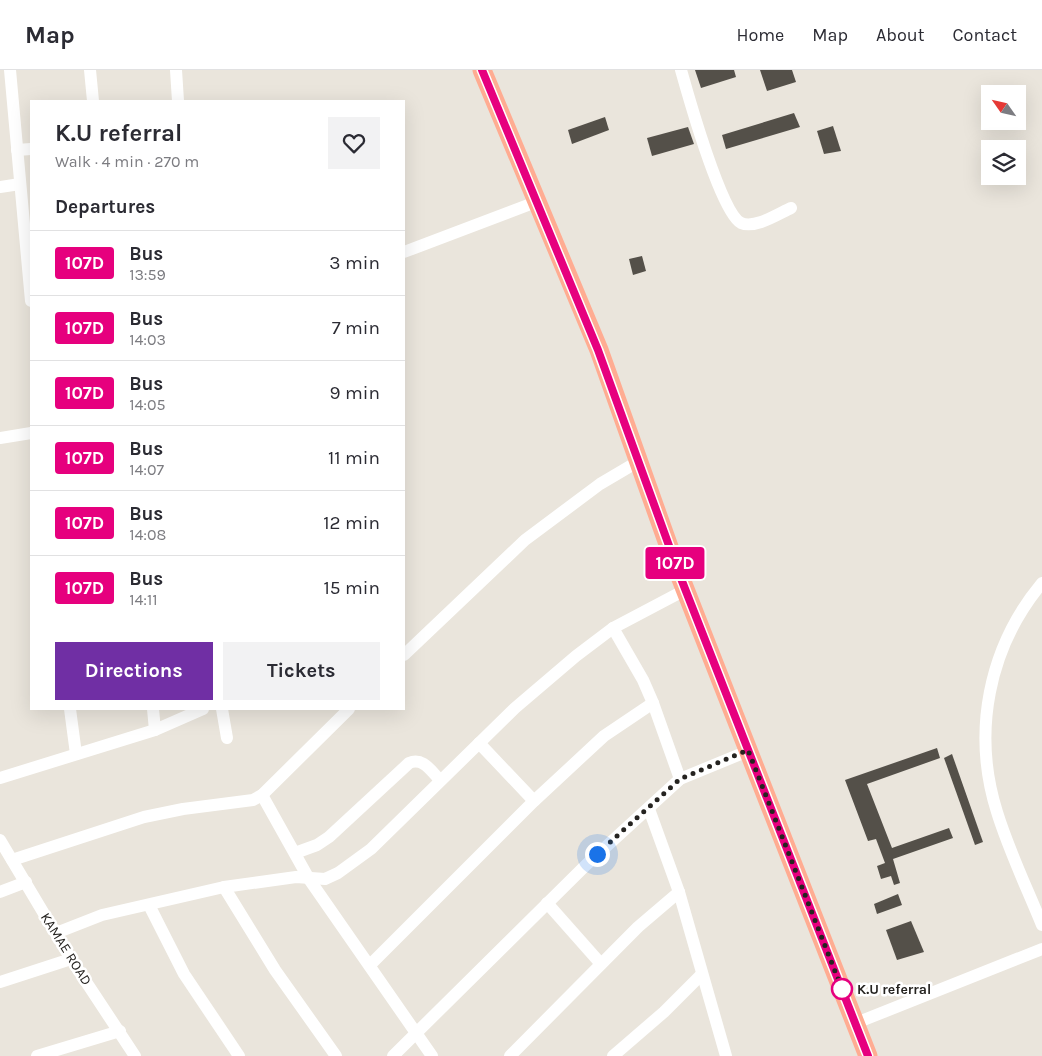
<!DOCTYPE html>
<meta charset="utf-8">
<style>
body{margin:0;font-family:Karla,sans-serif;background:#f2f2f3;color:#2b2b33;height:100vh;display:flex;flex-direction:column;font-size:19px;white-space:nowrap}
*{box-sizing:border-box;margin:0}
p{font-size:16px;color:#7c7c81}
.icon{flex:none;width:28px;height:28px;fill:none;stroke:currentColor;stroke-width:2;stroke-linecap:round;stroke-linejoin:round}
.map{position:relative;flex:1;overflow:hidden}
.details{position:absolute;left:30px;top:30px;width:375px;height:610px;display:flex;flex-direction:column;background:#fff;border-radius:0px;box-shadow:0 5px 20px #0002}
.details>*{flex:none}
.badge{padding:0 10px;border-radius:4px;font-size:18px;line-height:32px}
.needle{width:32px;rotate:304deg}
.controls{position:absolute;left:981px;top:15px;display:grid;gap:10px}
.controls a{display:grid;place-items:center;width:45px;height:45px;border-radius:0px;background:#fff;box-shadow:0 5px 20px #0002;font-size:25px}
.you{position:absolute;width:25px;height:25px;margin:-12px;border:4px solid #fff;border-radius:50%;background:#1a73e8;box-shadow:0 0 0 8px #1a73e833}
.map>.badge{position:absolute;translate:-50% -50%;box-shadow:0 0 0 2px #fff}
h2{padding:0 25px;font-size:19px;line-height:45px}
.round{display:grid;place-items:center;flex:none;width:52px;height:52px;border-radius:0px;background:#f2f2f3}
.headline{display:flex;align-items:center;justify-content:space-between;height:85px;padding:0 25px}
h1{font-size:24px;font-weight:700;line-height:38px}
.primary-button{display:flex;gap:10px;margin-top:auto;padding:10px 25px}
.primary-button a{flex:1;height:58px;border-radius:0px;background:#702fa4;color:#fff;font-size:20px;font-weight:700;line-height:58px;text-align:center}
.primary-button a+a{background:#f2f2f3;color:#2b2b33}
ul{padding:0;list-style:none}
li{display:flex;align-items:center;gap:15px;height:65px;padding:0 25px;border-top:1px solid #e1e1e2}
li div{flex:1}
li b{display:block;font-size:19px}
li em{font-style:normal}
li .badge{min-width:55px;font-weight:700;text-align:center}
header{display:flex;align-items:center;gap:30px;box-sizing:border-box;height:70px;padding:0 25px;background:#fff;border-bottom:1px solid #e1e1e2}
header strong{font-size:24px}
nav{display:flex;gap:28px;margin-inline-start:auto;font-size:18px}
.map>svg:first-child{display:block}
.building{fill:#545049}
.lines{fill:none;stroke-linecap:round;stroke-linejoin:round}
.street{stroke:#fff;stroke-width:12}
.primary{stroke:#ffac92;stroke-width:19}
.line-casing{stroke:#fff;stroke-width:11}
.line{stroke:#e6007e;stroke-width:8}
.walk{stroke:#252320;stroke-width:5;stroke-dasharray:0 9}
.stop-dot{fill:#fff;stroke:#e6007e;stroke-width:2.5}
.labels{text-anchor:middle;dominant-baseline:central;stroke-width:5;stroke-linejoin:round;paint-order:stroke}
.street-label{font-size:14px;fill:#252320;stroke:#fff}
.stop-label{font-size:14px;font-weight:bold;fill:#252320;stroke:#fff;text-anchor:start}
</style>
<header>
<strong>Map</strong>
<nav><a>Home</a><a>Map</a><a>About</a><a>Contact</a></nav>
</header>
<div class="map">
<svg width="1042" height="986" viewBox="0 0 1042 986">
<rect width="100%" height="100%" fill="#eae5dc"/>
<g class="building">
<path d="M695 0H734L736 7 701 18Z"/>
<path d="M760 0H792L796 12 767 21Z"/>
<path d="M794 43 800 57 726 79 722 65Z"/>
<path d="M605 47 609 60 572 74 568 60Z"/>
<path d="M833 56 841 81 824 84 817 61Z"/>
<path d="M688 57 694 74 652 86 647 68Z"/>
<path d="M642 186 646 201 633 205 629 189Z"/>
<path d="M937 678 940 688 867 714 892 778 949 758 953 768 893 789 900 813 894 815 891 806 881 809 877 796 885 793 876 769 868 771 845 710Z"/>
<path d="M952 684 983 772 975 775 944 688Z"/>
<path d="M898 824 902 835 877 844 874 834Z"/>
<path d="M911 851 924 882 897 890 886 860Z"/>
</g>
<g class="lines">
<g class="street">
<path d="M10 0 31 231"/>
<path d="M90 0 93 31"/>
<path d="M176 0 178 31"/>
<path d="M681 0C688 25 721 143 741 153 755 159 778 144 791 138"/>
<path d="M17 80 31 79"/>
<path d="M0 117 20 114"/>
<path d="M404 182 536 132"/>
<path d="M0 368 31 363"/>
<path d="M1042 513C988 578 972 663 997 742 1009 781 1027 818 1042 855"/>
<path d="M613 558 643 610 653 633 680 709"/>
<path d="M404 585 525 470 600 414 639 391"/>
<path d="M70 639 76 684"/>
<path d="M153 639 155 660"/>
<path d="M222 639 227 668"/>
<path d="M479 673 534 731"/>
<path d="M0 708 155 660 203 639"/>
<path d="M262 725 309 809 432 986"/>
<path d="M649 739 679 822 726 986"/>
<path d="M0 770 71 889 135 986"/>
<path d="M295 783 317 775 329 767 409 693C423 687 431 701 440 710"/>
<path d="M12 790 144 747 183 739 253 730 262 725 349 639"/>
<path d="M224 817 275 900 336 986"/>
<path d="M0 822 26 812"/>
<path d="M547 833 601 894"/>
<path d="M149 835 184 904 239 986"/>
<path d="M56 863 102 845 224 817 296 807 325 809 338 803 371 779 515 638 576 586 613 558 685 520"/>
<path d="M370 895 534 731 604 666 653 633"/>
<path d="M0 912 71 889"/>
<path d="M856 953 1042 879"/>
<path d="M37 986 120 961"/>
<path d="M393 986 586 795 680 709 748 681"/>
<path d="M510 986 638 857 679 822"/>
<path d="M613 986 664 942 701 905"/>
</g>
<path class="primary" d="M482 0 599 280 674 491 868 986"/>
</g>
<g class="lines">
<g class="line-casing">
<path id="line" d="M482 0 598 280 680 506 868 986"/>
</g>
<use href="#line" class="line"/>
<path class="walk" d="M597 784 680 709 748 680 842 919"/>
</g>
<circle class="stop-dot" cx="842" cy="919" r="10"/>
<g class="labels">
<g class="street-label">
<text transform="translate(66 879) rotate(58)">KAMAE ROAD</text>
</g>
<g class="stop-label">
<text x="857" y="919">K.U referral</text>
</g>
</g>
</svg>
<div class="controls">
<a><svg class="needle" viewBox="-14 -14 28 28"><path d="M0-13l5 13h-10z" fill="#e53935"/><path d="M0 13l5-13h-10z" fill="#7c7c81"/></svg></a>
<a><svg class="icon" aria-label="layers" viewBox="0 0 24 24"><path d="M12 4l9 5-9 5-9-5zM3 14l9 5 9-5"/></svg></a>
</div>
<div class="you" style="left:597px;top:784px"></div>
<b class="badge" style="left:675px;top:493px;background:#e6007e;color:#fff">107D</b>
<section class="details">
<div class="headline"><div><h1>K.U referral</h1><p>Walk · 4 min · 270 m</p></div><a class="round"><svg class="icon" aria-label="heart" viewBox="0 0 24 24"><path d="M12 20l-8-8c-3-5 5-10 8-4 3-6 11-1 8 4z"/></svg></a></div>
<h2>Departures</h2>
<ul>
<li><span class="badge" style="background:#e6007e;color:#fff">107D</span><div><b>Bus</b><p>13:59</p></div><em>3 min</em></li>
<li><span class="badge" style="background:#e6007e;color:#fff">107D</span><div><b>Bus</b><p>14:03</p></div><em>7 min</em></li>
<li><span class="badge" style="background:#e6007e;color:#fff">107D</span><div><b>Bus</b><p>14:05</p></div><em>9 min</em></li>
<li><span class="badge" style="background:#e6007e;color:#fff">107D</span><div><b>Bus</b><p>14:07</p></div><em>11 min</em></li>
<li><span class="badge" style="background:#e6007e;color:#fff">107D</span><div><b>Bus</b><p>14:08</p></div><em>12 min</em></li>
<li><span class="badge" style="background:#e6007e;color:#fff">107D</span><div><b>Bus</b><p>14:11</p></div><em>15 min</em></li>
</ul>
<div class="primary-button"><a>Directions</a><a>Tickets</a></div>
</section>
</div>
